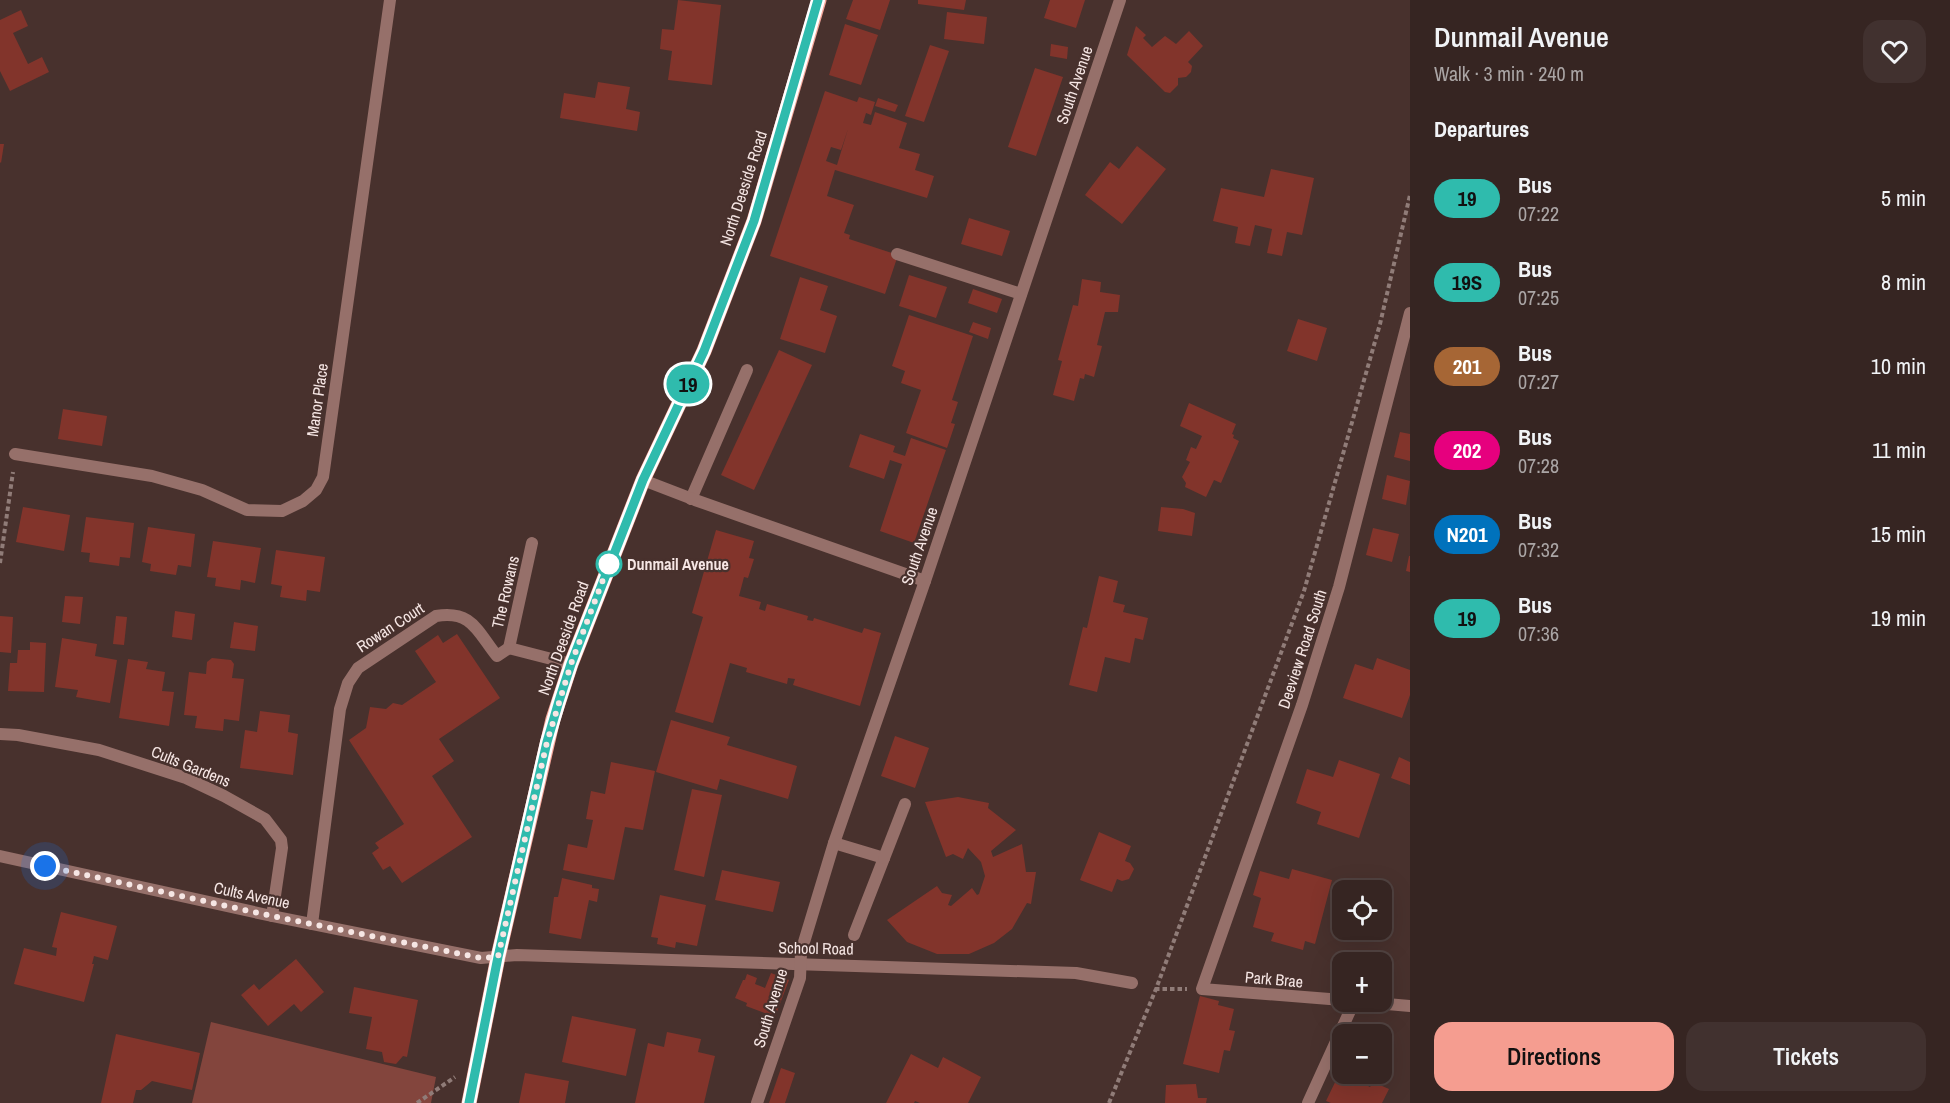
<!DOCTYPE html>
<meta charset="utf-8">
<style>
body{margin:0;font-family:"Archivo Narrow",sans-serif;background:#41312f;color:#f1f3f6;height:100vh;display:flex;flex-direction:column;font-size:22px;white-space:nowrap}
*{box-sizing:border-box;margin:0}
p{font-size:20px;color:#aaa5a5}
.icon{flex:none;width:33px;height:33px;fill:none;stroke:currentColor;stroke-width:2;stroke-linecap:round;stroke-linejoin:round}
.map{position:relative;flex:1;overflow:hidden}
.sheet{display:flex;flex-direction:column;background:#362522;width:540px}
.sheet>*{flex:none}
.badge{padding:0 12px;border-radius:20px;font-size:21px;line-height:39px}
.fabs{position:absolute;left:1332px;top:880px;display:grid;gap:12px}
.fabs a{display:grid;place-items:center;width:60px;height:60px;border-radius:12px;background:#362522;box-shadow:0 6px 24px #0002,0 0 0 2px #504240;font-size:30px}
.you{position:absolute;width:30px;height:30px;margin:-15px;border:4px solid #fff;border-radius:50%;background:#1a73e8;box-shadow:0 0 0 9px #1a73e833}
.map>.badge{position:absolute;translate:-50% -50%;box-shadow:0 0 0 3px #fff}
h2{padding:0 24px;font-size:22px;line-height:54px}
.round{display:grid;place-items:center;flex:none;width:63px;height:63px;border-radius:18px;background:#41312f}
.head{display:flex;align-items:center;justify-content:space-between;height:102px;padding:0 24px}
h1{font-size:28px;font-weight:600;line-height:45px}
.cta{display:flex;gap:12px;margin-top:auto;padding:12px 24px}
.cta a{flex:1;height:69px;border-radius:18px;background:#f59d90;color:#111;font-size:24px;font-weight:600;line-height:69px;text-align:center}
.cta a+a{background:#41312f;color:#f1f3f6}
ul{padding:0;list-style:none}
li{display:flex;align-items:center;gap:18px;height:84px;padding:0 24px}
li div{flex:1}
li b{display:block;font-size:22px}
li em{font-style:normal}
li .badge{min-width:66px;font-weight:700;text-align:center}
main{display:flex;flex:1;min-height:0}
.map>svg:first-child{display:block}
.green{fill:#83453d}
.building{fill:#82342b;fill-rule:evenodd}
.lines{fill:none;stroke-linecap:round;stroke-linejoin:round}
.path{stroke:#907c78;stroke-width:4;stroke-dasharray:4.5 3;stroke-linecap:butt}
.service{stroke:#96706a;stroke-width:12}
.minor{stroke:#96706a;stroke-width:12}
.primary{stroke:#f4a79b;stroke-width:15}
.line-casing{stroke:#fff;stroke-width:14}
.line{stroke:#2fbbad;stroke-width:9}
.walk{stroke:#f6e6e4;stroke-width:6;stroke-dasharray:0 10.8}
.stop-dot{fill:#fff;stroke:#2fbbad;stroke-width:3}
.labels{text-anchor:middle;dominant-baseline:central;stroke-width:4.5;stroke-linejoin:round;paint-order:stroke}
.street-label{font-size:16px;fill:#f6e6e4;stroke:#48312d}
.stop-label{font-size:16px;font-weight:bold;fill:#f6e6e4;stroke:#48312d;text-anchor:start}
</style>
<main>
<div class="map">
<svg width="1410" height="1103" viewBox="0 0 1410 1103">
<rect width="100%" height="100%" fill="#48312d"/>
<path class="green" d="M211 1022 436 1077 431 1103H192Z"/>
<g class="building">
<path d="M678 0 721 5 712 85 668 80 672 51 660 49 662 29 674 30Z"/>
<path d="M853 0H890L880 30 846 19Z"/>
<path d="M918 0H966L964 10 918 4Z"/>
<path d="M1050 0H1085L1076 28 1044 18Z"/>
<path d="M21 10 28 26 13 33 28 64 42 57 49 72 10 91 0 71V20Z"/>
<path d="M947 12 987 17 984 44 944 39Z"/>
<path d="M845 24 878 35 861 85 829 75Z"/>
<path d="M1136 26 1146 35 1143 38 1152 47 1165 36 1176 44 1189 31 1203 46 1188 62 1192 66 1191 72 1186 77 1178 78V85L1170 93 1165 92 1127 55Z"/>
<path d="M1051 44 1068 47 1067 59 1050 56Z"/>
<path d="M930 45 949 51 924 122 905 116Z"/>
<path d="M1035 68 1063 77 1036 156 1008 147Z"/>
<path d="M598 82 630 87 626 109 640 112 637 131 560 118 564 93 595 98Z"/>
<path d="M825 91 857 102 859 97 875 102 871 115 866 113 863 123 871 125 875 112 907 123 899 148 920 154 915 170 934 176 927 198 835 170 827 196 854 205 844 233 850 235 849 239 898 255 885 294 770 256ZM848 129 837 165 826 161 831 147 841 150Z"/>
<path d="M878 98 898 105 895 112 875 106Z"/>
<path d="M0 144H4L1 163 0 162Z"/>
<path d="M1137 146 1166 169 1122 224 1085 195 1110 162 1119 169Z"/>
<path d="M1271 169 1314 178 1302 235 1287 232 1282 256 1267 253 1272 229 1255 225 1250 246 1235 243 1238 227 1213 221 1221 188 1264 197Z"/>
<path d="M969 218 1010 231 1002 256 961 244Z"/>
<path d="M909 275 947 287 936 318 899 306Z"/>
<path d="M800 277 828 286 820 310 837 316 825 353 780 339Z"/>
<path d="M1082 279 1101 282 1100 292 1120 295 1118 312H1105L1097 345 1102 346 1094 377 1085 374 1084 379 1080 378 1074 401 1053 395 1062 361 1058 360 1073 305 1078 306Z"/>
<path d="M973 289 1002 299 997 313 968 303Z"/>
<path d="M909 315 973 336 952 400 958 402 951 423 955 424 947 448 906 433 921 390 901 383 905 371 892 366Z"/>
<path d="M1298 319 1327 328 1317 361 1287 351Z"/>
<path d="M973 322 991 328 988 339 969 332Z"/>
<path d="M779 350 812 365 754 490 721 475Z"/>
<path d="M1189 403 1236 424 1232 434 1234 435 1233 438 1239 441 1221 483 1214 480 1206 497 1185 487 1186 483 1182 477 1190 462 1186 460 1191 447 1196 449 1202 436 1180 426Z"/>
<path d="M63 409 107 416 102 446 58 439Z"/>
<path d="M1400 432 1410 434V461L1394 457Z"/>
<path d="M860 434 895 446 893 452 905 456 911 438 946 450 914 543 880 531 902 464 890 460 884 479 849 467Z"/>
<path d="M1387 475 1410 481 1406 505 1382 499Z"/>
<path d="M23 507 70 515 64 551 16 542Z"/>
<path d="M1161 507 1183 509 1195 513 1192 536 1158 531Z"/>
<path d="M86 517 134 523 130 558 120 557 119 566 89 562 90 553 81 552Z"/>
<path d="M148 527 195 534 191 567 178 565 176 575 150 571 151 564 142 562Z"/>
<path d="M1373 528 1399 534 1392 562 1366 555Z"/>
<path d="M716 530 754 541 749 558 754 559 748 578 744 577 739 596 761 602 759 609 765 611 767 604 808 616 807 620 813 621 814 618 862 633 864 628 881 633 860 706 793 685 795 679 788 678 787 684 746 672 747 668 730 663 713 723 675 712 703 617 692 613Z"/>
<path d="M213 541 261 548 255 583 241 580 240 590 215 586 216 578 207 577Z"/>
<path d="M276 550 325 557 320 592 307 590 306 601 280 597 282 586 271 584Z"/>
<path d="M1409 556H1410V572L1406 571Z"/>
<path d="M1099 576 1118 581 1113 602 1125 605 1123 612 1148 618 1143 640 1135 638 1130 663 1105 657 1097 692 1069 685 1083 627 1087 628Z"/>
<path d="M65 596 83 597 80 624 62 622Z"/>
<path d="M175 611 195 614 192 640 172 637Z"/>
<path d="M0 616 13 617 11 653 0 652Z"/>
<path d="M116 616 127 617 124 645 113 644Z"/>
<path d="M234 622 258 626 255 651 230 648Z"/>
<path d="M457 634 500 698 439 739 454 761 432 776 472 837 402 883 390 866 383 870 372 853 379 848 375 843 404 824 349 740 366 728 370 707 386 709 393 703 402 705 436 682 415 651 438 635 443 643Z"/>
<path d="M62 638 97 644 95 656 117 660 110 703 76 697 78 690 55 687Z"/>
<path d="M30 642 46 643 44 692 8 691 10 663H17L18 650H30Z"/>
<path d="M212 658 231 660 234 664 232 678 244 679 239 721 224 719 223 731 195 728 197 716 184 715 189 672 206 674 207 662Z"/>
<path d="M1377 658 1410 670V695L1402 718 1343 698 1355 664 1373 670Z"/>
<path d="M128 659 148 662 146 669 165 672 162 691 174 692 169 726 119 718Z"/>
<path d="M260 711 290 715 288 732 298 734 293 775 240 768 245 730 257 732Z"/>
<path d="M671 720 730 737 727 745 797 766 788 799 720 779 717 790 656 772Z"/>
<path d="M895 736 929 748 915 788 881 776Z"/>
<path d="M1399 757 1410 762V785L1391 778Z"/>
<path d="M1339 760 1380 774 1359 838 1317 824 1321 812 1296 803 1307 769 1333 777Z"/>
<path d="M611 762 655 771 643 830 625 827 614 880 563 870 568 844 587 848 593 820 586 819 591 791 605 794Z"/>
<path d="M692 789 722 795 704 877 674 870Z"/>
<path d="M958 797 989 803 988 808 1016 830 991 851 993 857 1022 844 1026 872H1036L1031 904 1027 903 1012 929 994 943 969 954H937L907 942 887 920 937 886 942 893 952 895 948 905 951 906 972 888 977 895 979 894 985 876 981 862 968 848 963 859 953 854 946 857 925 802Z"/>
<path d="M1099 832 1131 846 1125 861 1130 863 1134 869 1129 879 1122 881 1117 879 1112 892 1080 880Z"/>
<path d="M1292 869 1332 880 1315 944 1305 941 1303 950 1271 941 1274 933 1253 927 1261 898 1253 895 1260 871 1289 879Z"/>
<path d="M722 870 780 882 773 912 715 900Z"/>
<path d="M562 878 592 885V888L599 889 597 902 589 900 581 939 549 933 554 897H558Z"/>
<path d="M660 895 706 905 697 946 676 942 675 948 657 944 658 938 651 937Z"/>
<path d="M61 912 117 926 108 960 94 956 92 964H94L84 1002 14 984 24 948 56 956 57 948 52 947Z"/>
<path d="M296 959 324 992 301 1012 294 1004 268 1026 241 995 254 984 259 990Z"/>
<path d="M771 973 789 980 775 1017 746 1006 747 1003 735 998 743 980H745L747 974 757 978 755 984 765 988Z"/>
<path d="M354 987 418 1000 407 1057 403 1056 396 1064 384 1062 382 1052 366 1049 372 1017 349 1013Z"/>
<path d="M1200 996 1219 1001 1218 1005 1234 1009 1229 1030 1235 1031 1230 1051 1224 1050 1219 1073 1183 1064Z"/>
<path d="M572 1016 636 1029 626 1076 562 1062Z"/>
<path d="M667 1032 701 1039 698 1052 715 1056 704 1103H635L648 1043 664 1047Z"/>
<path d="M116 1034 200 1053 192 1090 152 1081 141 1090H136L133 1103H101Z"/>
<path d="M911 1054 938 1068 943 1057 981 1077 968 1103H920L915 1101 914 1103H886Z"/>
<path d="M781 1068 795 1073 785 1103H769Z"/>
<path d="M1340 1072 1370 1087 1373 1082 1389 1089 1382 1103H1331L1326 1101Z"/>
<path d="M525 1073 569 1081 565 1103H519Z"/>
<path d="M1196 1084 1198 1098H1207L1206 1103H1165L1166 1085Z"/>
</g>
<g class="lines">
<g class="path">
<path d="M0 563 13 472"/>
<path d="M1155 989H1187"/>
<path d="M417 1103 455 1077"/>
<path d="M1109 1103 1156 989 1304 591 1380 324 1410 195"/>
</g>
<g class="service">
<path d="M897 254 1021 294"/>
<path d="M691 499 747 370"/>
<path d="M834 843 884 858 854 935"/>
<path d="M884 858 905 804"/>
</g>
<g class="minor">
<path d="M15 454 152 476 202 490 247 510 282 511 303 501 316 490 323 477 390 0"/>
<path d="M643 480 695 500 925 581"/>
<path d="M509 648 532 543"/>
<path d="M0 734 18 735 99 750 186 778 224 796 265 819 281 840 282 848 272 916"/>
<path d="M0 856 272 916 481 958 517 955 1076 973 1132 983"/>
<path d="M312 924 340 709 348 683 358 668 436 616C472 610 477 631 497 656L509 648 571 664"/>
<path d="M1342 1000 1202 989 1302 705 1339 587 1410 313"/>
<path d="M1364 1002 1410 1006"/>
<path d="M757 1103 800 978 801 952 834 843 925 581 1120 0"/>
<path d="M1308 1103 1354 1002"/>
</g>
<path class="primary" d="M469 1103 498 957 553 719 571 664 643 480 704 351 754 221 819 0"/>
</g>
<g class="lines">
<g class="line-casing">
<path id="line" d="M469 1103 498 957 547 742 559 701 571 664 643 480 704 351 754 221 818 0"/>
</g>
<use href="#line" class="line"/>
<path class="walk" d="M45 866 272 916 481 958 498 957 547 742 571 664 609 564"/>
</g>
<circle class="stop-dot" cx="609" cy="564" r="12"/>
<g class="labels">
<g class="street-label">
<text transform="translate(1074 85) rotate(-71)">South Avenue</text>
<text transform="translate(743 188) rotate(-72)">North Deeside Road</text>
<text transform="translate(317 400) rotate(-82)">Manor Place</text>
<text transform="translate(919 546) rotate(-71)">South Avenue</text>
<text transform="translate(505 592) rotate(-77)">The Rowans</text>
<text transform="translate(390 627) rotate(-33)">Rowan Court</text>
<text transform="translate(563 638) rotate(-70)">North Deeside Road</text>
<text transform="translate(1302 649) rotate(-72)">Deeview Road South</text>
<text transform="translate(191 766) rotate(22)">Cults Gardens</text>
<text transform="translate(252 895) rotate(12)">Cults Avenue</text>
<text transform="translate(816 948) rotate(1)">School Road</text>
<text transform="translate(1274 979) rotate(5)">Park Brae</text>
<text transform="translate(770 1008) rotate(-73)">South Avenue</text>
</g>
<g class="stop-label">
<text x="627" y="564">Dunmail Avenue</text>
</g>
</g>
</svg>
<div class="fabs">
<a><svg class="icon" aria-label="locate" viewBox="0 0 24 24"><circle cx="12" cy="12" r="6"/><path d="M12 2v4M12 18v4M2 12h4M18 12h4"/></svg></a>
<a>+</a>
<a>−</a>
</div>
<div class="you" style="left:45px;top:866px"></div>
<b class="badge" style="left:688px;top:384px;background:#2fbbad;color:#111">19</b>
</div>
<section class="sheet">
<div class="head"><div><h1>Dunmail Avenue</h1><p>Walk · 3 min · 240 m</p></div><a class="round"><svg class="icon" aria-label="heart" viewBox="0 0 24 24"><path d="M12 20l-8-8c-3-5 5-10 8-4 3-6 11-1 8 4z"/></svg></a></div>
<h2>Departures</h2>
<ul>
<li><span class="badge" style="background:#2fbbad;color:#111">19</span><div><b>Bus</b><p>07:22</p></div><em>5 min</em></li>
<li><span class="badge" style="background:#2fbbad;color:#111">19S</span><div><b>Bus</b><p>07:25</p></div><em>8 min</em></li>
<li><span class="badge" style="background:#a66635;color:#fff">201</span><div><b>Bus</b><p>07:27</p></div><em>10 min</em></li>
<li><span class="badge" style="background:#e6007e;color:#fff">202</span><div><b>Bus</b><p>07:28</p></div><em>11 min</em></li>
<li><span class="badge" style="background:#0072bc;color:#fff">N201</span><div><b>Bus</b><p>07:32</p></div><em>15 min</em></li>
<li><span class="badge" style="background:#2fbbad;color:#111">19</span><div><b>Bus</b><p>07:36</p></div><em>19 min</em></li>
</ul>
<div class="cta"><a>Directions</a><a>Tickets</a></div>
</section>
</main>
